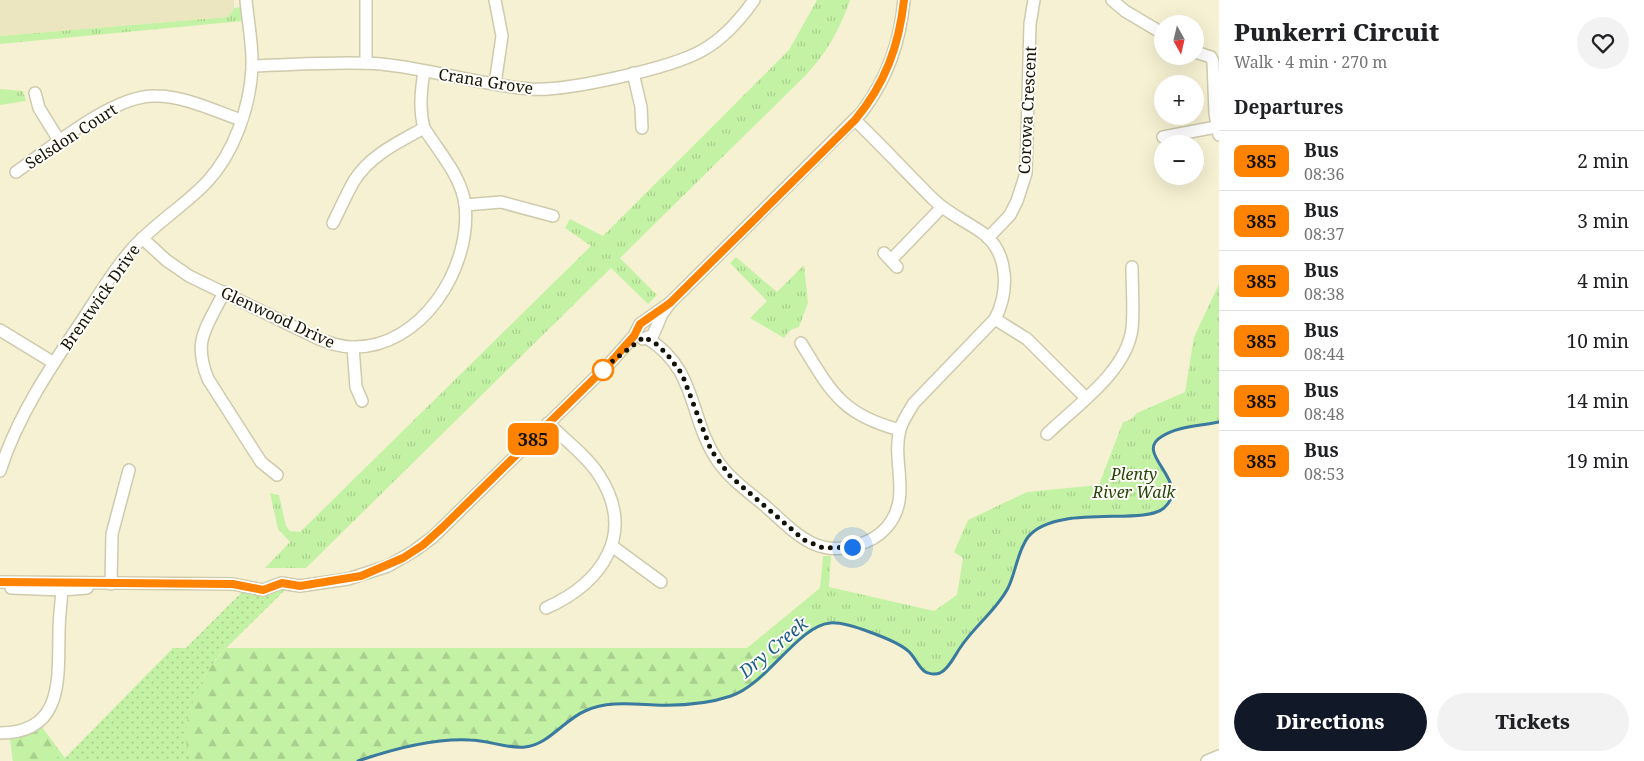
<!DOCTYPE html>
<meta charset="utf-8">
<style>
body{margin:0;font-family:"Noto Serif",serif;background:#f2f2f2;color:#202124;height:100vh;display:flex;flex-direction:column;font-size:19px;white-space:nowrap}
*{box-sizing:border-box;margin:0}
p{font-size:16px;color:#757577}
.icon{flex:none;width:28px;height:28px;fill:none;stroke:currentColor;stroke-width:2;stroke-linecap:round;stroke-linejoin:round}
.map{position:relative;flex:1;overflow:hidden}
.drawer{display:flex;flex-direction:column;background:#fff;width:425px}
.drawer>*{flex:none}
.badge{padding:0 10px;border-radius:8px;font-size:18px;line-height:32px}
.needle{width:32px;rotate:172deg}
.buttons{position:absolute;left:1154px;top:15px;display:grid;gap:10px}
.buttons a{display:grid;place-items:center;width:50px;height:50px;border-radius:50%;background:#fff;box-shadow:0 5px 20px #0002;font-size:25px}
.you{position:absolute;width:25px;height:25px;margin:-12px;border:4px solid #fff;border-radius:50%;background:#1a73e8;box-shadow:0 0 0 8px #1a73e833}
.map>.badge{position:absolute;translate:-50% -50%;box-shadow:0 0 0 2px #fff}
h2{padding:0 15px;font-size:19px;line-height:45px}
.round{display:grid;place-items:center;flex:none;width:52px;height:52px;border-radius:26px;background:#f2f2f2}
.summary{display:flex;align-items:center;justify-content:space-between;height:85px;padding:0 15px}
h1{font-size:24px;font-weight:800;line-height:38px}
.primary-button{display:flex;gap:10px;margin-top:auto;padding:10px 15px}
.primary-button a{flex:1;height:58px;border-radius:30px;background:#111827;color:#fff;font-size:20px;font-weight:800;line-height:58px;text-align:center}
.primary-button a+a{background:#f2f2f2;color:#202124}
ul{padding:0;list-style:none}
li{display:flex;align-items:center;gap:15px;height:60px;padding:0 15px;border-top:1px solid #e0e0e0}
li div{flex:1}
li b{display:block;font-size:19px}
li em{font-style:normal}
li .badge{min-width:55px;font-weight:700;text-align:center}
main{display:flex;flex:1;min-height:0}
.map>svg:first-child{display:block}
.built{fill:#ece6c0}
.grass{fill:url(#grass-dots)}
.forest{fill:url(#forest-firs)}
.park{fill:url(#park-tufts)}
.lines{fill:none;stroke-linecap:round;stroke-linejoin:round}
.stream{stroke:#3a7a9f;stroke-width:3}
.minor-casing{stroke:#cecaac;stroke-width:14}
.minor{stroke:#fff;stroke-width:11}
.line-casing{stroke:#fff;stroke-width:11}
.line{stroke:#ff8200;stroke-width:8}
.walk{stroke:#141308;stroke-width:5;stroke-dasharray:0 9}
.stop-dot{fill:#fff;stroke:#ff8200;stroke-width:2.5}
.labels{text-anchor:middle;dominant-baseline:central;stroke-width:4;stroke-linejoin:round;paint-order:stroke}
.street-label{font-size:16px;fill:#141308;stroke:#fefdf7}
.park-label{font-size:16px;font-style:italic;fill:#264308;stroke:#fefdf7}
.water-label{font-size:18px;font-style:italic;fill:#1b5e84;stroke:#fefdf7}
</style>
<main>
<div class="map">
<svg width="1219" height="761" viewBox="0 0 1219 761">
<defs>
<pattern id="grass-dots" width="8" height="8" patternUnits="userSpaceOnUse" patternTransform="scale(1.25)"><rect width="8" height="8" fill="#c4f2a5"/><path d="M2 2h.1M6 6h.1" fill="none" stroke="#a8cf8d" stroke-width="1.8" stroke-linecap="round"/></pattern>
<pattern id="forest-firs" width="22" height="20" patternUnits="userSpaceOnUse" patternTransform="scale(1.25)"><rect width="22" height="20" fill="#c4f2a5"/><path d="M5 1l3.5 6h-7zM16 11l3.5 6h-7z" fill="#a8cf8d"/></pattern>
<pattern id="park-tufts" width="24" height="20" patternUnits="userSpaceOnUse" patternTransform="scale(1.25)"><rect width="24" height="20" fill="#c4f2a5"/><path d="M3 7l-1-3M5 7V3M7 7l1-3M15 17l-1-3M17 17v-4M19 17l1-3" fill="none" stroke="#a8cf8d"/></pattern>
</defs>
<rect width="100%" height="100%" fill="#f6f1d2"/>
<path class="built" d="M0 0H234V8L228 17 0 36Z"/>
<path class="grass" d="M246 588H282L284 591 218 656 206 674 200 686 188 749 194 761H13L10 738 24 735 41 726 65 758 173 648H186Z"/>
<g class="forest">
<path d="M226 648H792C780 658 771 671 759 681 733 704 687 706 654 705 631 704 609 702 587 710 564 718 549 744 526 747 507 750 488 740 469 740 432 739 393 749 358 761H194C190 754 186 747 186 739 185 709 205 669 226 648Z"/>
<path d="M41 726 53 742 59 761H13L10 738 24 735Z"/>
</g>
<g class="park">
<path d="M817 0H850C840 29 827 53 805 76L620 258 657 295 648 304 611 268 306 568H265L290 542 278 529 270 493 279 495 286 526 290 531 300 532 591 246 565 228 570 219 603 236 789 50Z"/>
<path d="M241 7 243 21 0 44V36L228 17 234 8Z"/>
<path d="M0 89 23 91 26 101 0 105Z"/>
<path d="M736 257 777 292 804 265 808 303 799 327 790 330 784 338 750 318 767 301 730 263Z"/>
<path d="M1219 284V422C1201 426 1177 426 1161 437 1133 454 1193 484 1163 509 1158 514 1149 514 1142 515 1108 519 1055 510 1029 536 1017 550 1016 572 1008 588 999 606 984 617 971 631 967 637 963 644 959 650 954 657 948 669 940 673 922 680 917 657 906 649 897 642 885 639 875 635 832 617 826 618 792 648H747L820 588 823 556H831L829 587 934 611 957 595 963 558 954 552 968 520 1027 492 1099 485 1123 422 1130 420 1137 413 1185 392 1194 337Z"/>
</g>
<g class="lines">
<path class="stream" d="M358 761C393 749 433 738 470 740 488 740 507 749 525 747 548 745 564 720 585 711 607 701 631 704 655 705 680 706 707 704 731 696 767 684 798 626 830 623 845 621 895 640 907 650 914 655 917 665 924 671 928 674 935 675 940 673 949 669 955 655 960 648 974 626 996 611 1008 588 1016 572 1017 552 1028 537 1050 510 1111 519 1143 515 1151 514 1158 513 1164 508 1193 482 1133 454 1161 437 1177 426 1201 426 1219 422"/>
<g class="minor-casing">
<g id="minor">
<path d="M366 0V63"/>
<path d="M1112 0 1125 11 1162 33"/>
<path d="M1195 52 1211 57 1213 62 1215 114 1219 135"/>
<path d="M252 66C294 65 338 61 381 64 431 69 480 85 530 89 565 92 672 68 703 50 724 38 740 20 754 0"/>
<path d="M633 73 641 107 642 128"/>
<path d="M495 84 502 36 495 0"/>
<path d="M35 93 39 108 60 142"/>
<path d="M1163 137 1216 127"/>
<path d="M16 172C51 148 114 94 156 96 185 96 215 111 241 120"/>
<path d="M465 205 501 202 553 216"/>
<path d="M333 223C340 209 346 195 354 181 370 155 399 142 424 128"/>
<path d="M142 238 166 260 189 276 319 339C330 343 340 347 352 347 421 349 472 268 465 205 462 177 439 152 424 128 419 109 421 91 424 71"/>
<path d="M988 238 1010 215 1017 201 1026 173 1030 24 1034 0"/>
<path d="M884 253 897 267"/>
<path d="M891 260 942 207"/>
<path d="M224 292C207 328 192 339 208 379L261 462 277 475"/>
<path d="M995 319 1027 339 1085 397"/>
<path d="M0 330 54 363"/>
<path d="M647 338C698 370 688 416 717 460 729 478 747 491 763 504 793 530 815 559 857 545 868 542 879 536 886 528 913 498 891 463 900 429 903 420 909 411 914 403L995 319C1009 292 1009 254 984 234 968 222 948 214 933 199 907 173 882 146 855 120"/>
<path d="M643 339 653 335 662 314 670 303 862 112C888 77 900 42 904 0"/>
<path d="M801 343C831 392 842 415 900 430"/>
<path d="M353 347 356 387 362 401"/>
<path d="M1047 434C1077 405 1126 372 1132 329 1134 309 1132 287 1132 267"/>
<path d="M0 471C17 417 50 368 81 322 97 298 112 272 131 250 154 224 183 207 207 182 234 153 250 107 252 68 253 46 248 22 246 0"/>
<path d="M612 546 661 582"/>
<path d="M0 582 233 584 263 590 281 583 300 586 348 579 388 566 414 551 433 537 610 363 634 336 640 324 670 303"/>
<path d="M111 584 112 534 129 470"/>
<path d="M11 588 62 590 87 588"/>
<path d="M546 608C602 583 637 534 599 475 587 456 565 440 548 423"/>
<path d="M0 733C64 733 58 678 59 633 59 618 61 604 62 590"/>
<path d="M1207 761 1219 756"/>
</g>
</g>
<use href="#minor" class="minor"/>
</g>
<g class="lines">
<g class="line-casing">
<path id="line" d="M0 582 233 584 263 590 282 583 300 586 361 576 403 558 423 545 443 527 610 363 634 336 640 324 670 303 855 120C885 84 899 46 904 0"/>
</g>
<use href="#line" class="line"/>
<path class="walk" d="M603 370 598 375 610 363 644 337 655 343 667 354 682 374 711 450 730 476 804 540 823 548 852 547"/>
</g>
<circle class="stop-dot" cx="603" cy="370" r="10"/>
<g class="labels">
<g class="street-label">
<text transform="translate(486 81) rotate(9)">Crana Grove</text>
<text transform="translate(1027 110) rotate(-87)">Corowa Crescent</text>
<text transform="translate(71 136) rotate(-33)">Selsdon Court</text>
<text transform="translate(100 297) rotate(-55)">Brentwick Drive</text>
<text transform="translate(278 317) rotate(25)">Glenwood Drive</text>
</g>
<g class="park-label">
<text x="1134" y="474">Plenty<tspan x="1134" dy="18">River Walk</tspan></text>
</g>
<g class="water-label">
<text transform="translate(773 647) rotate(-40)">Dry Creek</text>
</g>
</g>
</svg>
<div class="buttons">
<a><svg class="needle" viewBox="-14 -14 28 28"><path d="M0-13l5 13h-10z" fill="#e53935"/><path d="M0 13l5-13h-10z" fill="#757577"/></svg></a>
<a>+</a>
<a>−</a>
</div>
<div class="you" style="left:852px;top:547px"></div>
<b class="badge" style="left:533px;top:439px;background:#ff8200;color:#111">385</b>
</div>
<section class="drawer">
<div class="summary"><div><h1>Punkerri Circuit</h1><p>Walk · 4 min · 270 m</p></div><a class="round"><svg class="icon" aria-label="heart" viewBox="0 0 24 24"><path d="M12 20l-8-8c-3-5 5-10 8-4 3-6 11-1 8 4z"/></svg></a></div>
<h2>Departures</h2>
<ul>
<li><span class="badge" style="background:#ff8200;color:#111">385</span><div><b>Bus</b><p>08:36</p></div><em>2 min</em></li>
<li><span class="badge" style="background:#ff8200;color:#111">385</span><div><b>Bus</b><p>08:37</p></div><em>3 min</em></li>
<li><span class="badge" style="background:#ff8200;color:#111">385</span><div><b>Bus</b><p>08:38</p></div><em>4 min</em></li>
<li><span class="badge" style="background:#ff8200;color:#111">385</span><div><b>Bus</b><p>08:44</p></div><em>10 min</em></li>
<li><span class="badge" style="background:#ff8200;color:#111">385</span><div><b>Bus</b><p>08:48</p></div><em>14 min</em></li>
<li><span class="badge" style="background:#ff8200;color:#111">385</span><div><b>Bus</b><p>08:53</p></div><em>19 min</em></li>
</ul>
<div class="primary-button"><a>Directions</a><a>Tickets</a></div>
</section>
</main>
